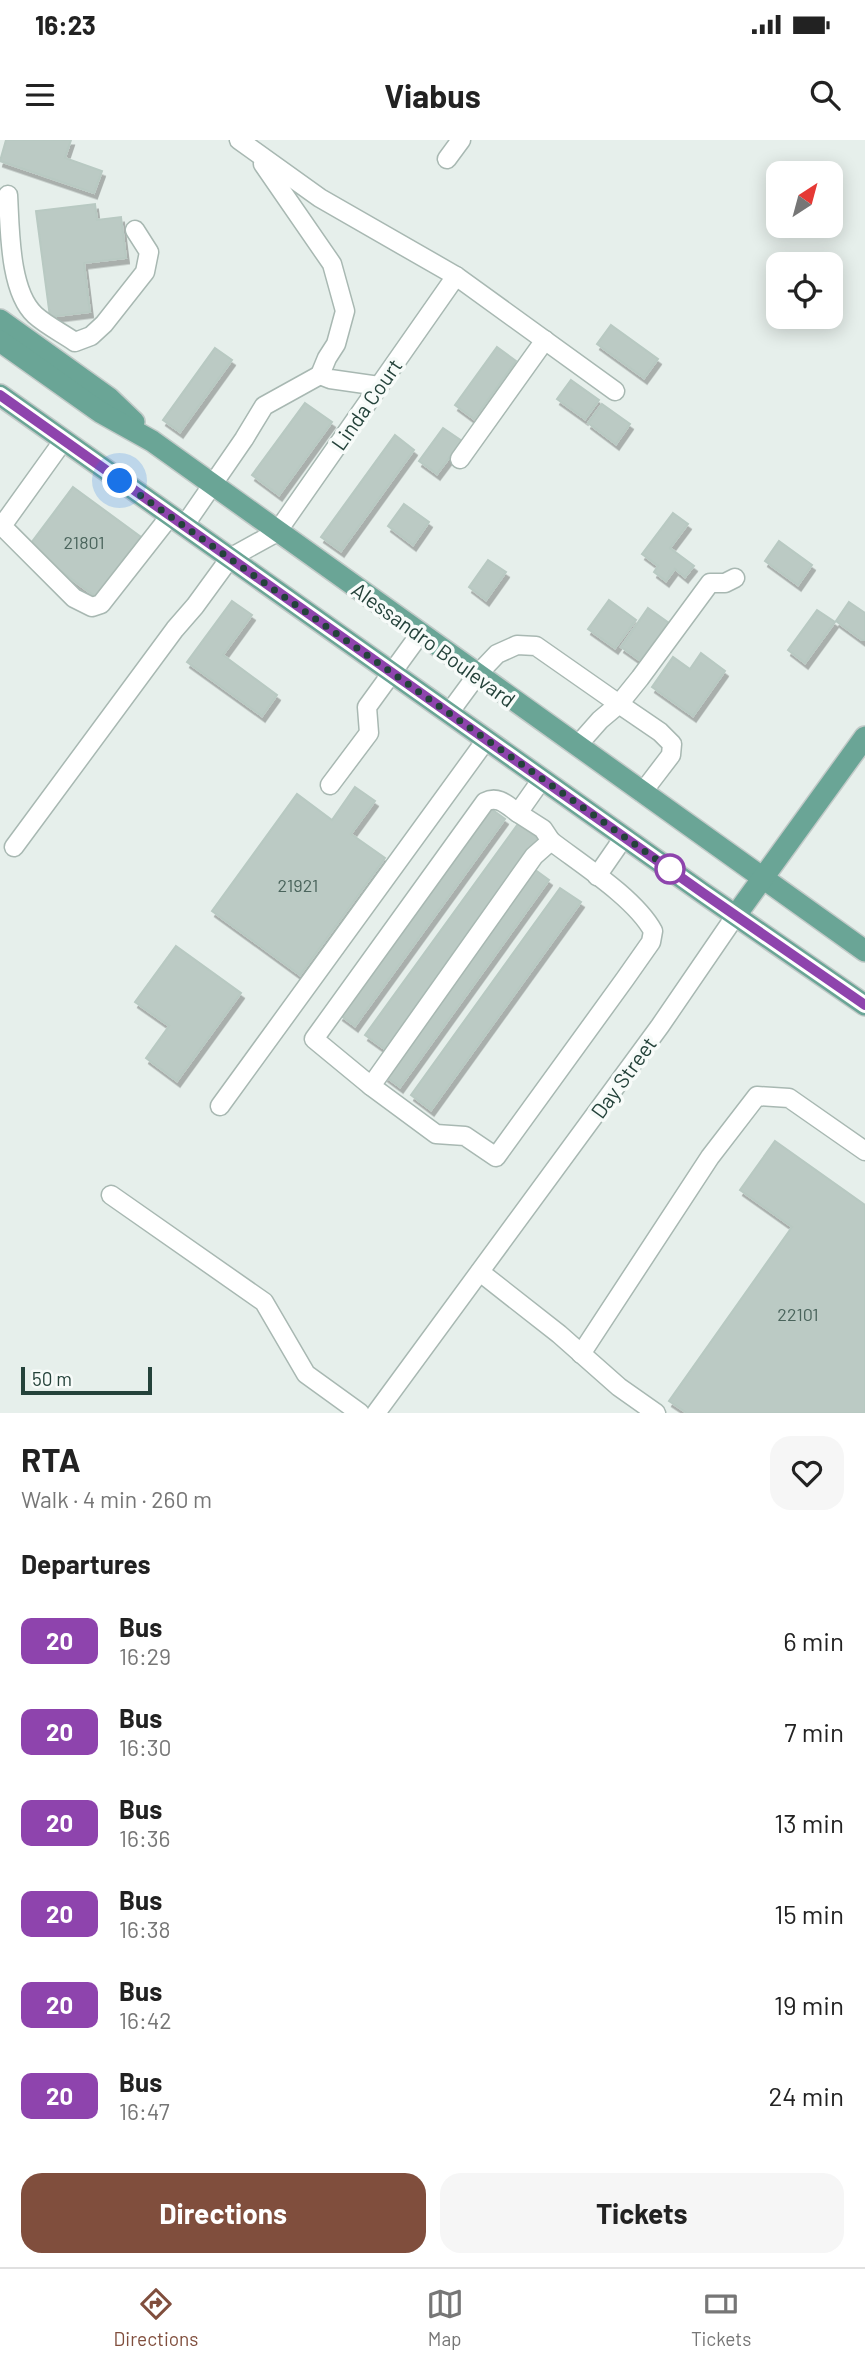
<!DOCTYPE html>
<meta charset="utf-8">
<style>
body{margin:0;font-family:Barlow,sans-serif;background:#f6f6f6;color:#222;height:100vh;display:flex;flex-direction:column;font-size:26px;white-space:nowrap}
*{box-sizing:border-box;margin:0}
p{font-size:23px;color:#767676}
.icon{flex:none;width:38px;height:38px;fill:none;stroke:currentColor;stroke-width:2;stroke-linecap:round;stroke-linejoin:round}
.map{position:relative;height:1273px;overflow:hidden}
.details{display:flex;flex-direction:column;background:#fff;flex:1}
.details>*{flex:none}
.badge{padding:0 14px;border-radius:10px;font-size:24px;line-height:46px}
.needle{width:46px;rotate:36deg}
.fabs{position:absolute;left:766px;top:21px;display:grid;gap:14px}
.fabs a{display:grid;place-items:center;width:77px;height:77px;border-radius:14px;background:#fff;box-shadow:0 4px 18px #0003;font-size:35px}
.scale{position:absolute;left:21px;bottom:18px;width:131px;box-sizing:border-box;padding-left:7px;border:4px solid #24423a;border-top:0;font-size:19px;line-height:24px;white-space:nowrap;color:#24423a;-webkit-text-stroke:5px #f7fbf9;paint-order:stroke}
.you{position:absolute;width:35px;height:35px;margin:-18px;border:5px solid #fff;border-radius:50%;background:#1a73e8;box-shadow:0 0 0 10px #1a73e833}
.map>.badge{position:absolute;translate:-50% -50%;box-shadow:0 0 0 4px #fff}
h2{padding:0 21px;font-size:26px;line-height:63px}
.round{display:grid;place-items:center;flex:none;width:74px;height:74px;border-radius:21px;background:#f6f6f6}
.head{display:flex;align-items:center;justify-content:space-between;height:119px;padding:0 21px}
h1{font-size:33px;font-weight:700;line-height:52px}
.action{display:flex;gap:14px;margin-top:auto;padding:14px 21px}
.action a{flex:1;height:80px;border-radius:21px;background:#804e3d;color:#fff;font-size:28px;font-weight:700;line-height:80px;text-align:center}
.action a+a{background:#f6f6f6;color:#222}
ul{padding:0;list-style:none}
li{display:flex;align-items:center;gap:21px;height:91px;padding:0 21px}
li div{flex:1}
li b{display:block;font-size:26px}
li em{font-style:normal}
li .badge{min-width:77px;font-weight:700;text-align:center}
.status{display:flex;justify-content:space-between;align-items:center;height:49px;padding:0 35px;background:#fff;direction:ltr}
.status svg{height:19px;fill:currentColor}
header{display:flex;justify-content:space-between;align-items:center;height:91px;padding:0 21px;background:#fff;font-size:32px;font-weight:700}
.tabs{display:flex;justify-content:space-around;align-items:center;height:98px;border-top:2px solid #e0e0e0;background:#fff;font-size:19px;color:#767676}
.tabs a{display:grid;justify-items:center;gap:4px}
.tabs .current{color:#804e3d}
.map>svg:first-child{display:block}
.building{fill:#bbcac4;stroke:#b8c9c2;stroke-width:2;filter:url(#shadow)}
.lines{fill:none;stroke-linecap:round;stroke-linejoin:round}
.minor-casing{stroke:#a8b8b2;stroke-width:21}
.major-casing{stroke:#c2cac8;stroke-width:24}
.minor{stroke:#fff;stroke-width:18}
.major{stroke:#6aa596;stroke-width:21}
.line-casing{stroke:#fff;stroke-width:16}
.line{stroke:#8e44ad;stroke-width:10}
.walk{stroke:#24423a;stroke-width:7;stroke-dasharray:0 12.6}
.stop-dot{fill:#fff;stroke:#8e44ad;stroke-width:3.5}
.labels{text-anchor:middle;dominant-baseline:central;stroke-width:7;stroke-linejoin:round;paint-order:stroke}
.number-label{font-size:18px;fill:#4a645c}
.street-label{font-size:21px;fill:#24423a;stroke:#f7fbf9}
</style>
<div class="status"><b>16:23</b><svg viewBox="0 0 49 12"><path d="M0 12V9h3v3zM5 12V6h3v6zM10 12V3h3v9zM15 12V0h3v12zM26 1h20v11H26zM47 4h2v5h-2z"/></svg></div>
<header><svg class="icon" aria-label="menu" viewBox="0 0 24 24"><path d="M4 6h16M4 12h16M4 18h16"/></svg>Viabus<svg class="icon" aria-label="search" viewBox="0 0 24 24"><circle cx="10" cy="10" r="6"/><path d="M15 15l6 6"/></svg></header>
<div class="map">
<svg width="865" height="1273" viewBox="0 0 865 1273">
<defs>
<filter id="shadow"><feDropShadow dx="3" dy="5.5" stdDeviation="0" flood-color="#0004"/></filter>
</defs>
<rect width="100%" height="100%" fill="#e6efeb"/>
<g class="building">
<path d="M6 0H71L65 18 102 31 94 53 0 21Z"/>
<path d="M95 64 97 80 121 77 126 118 84 123 90 172 50 177 36 71Z"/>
<path d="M611 185 658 219 644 238 597 204Z"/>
<path d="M497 207 516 221 474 279 455 265Z"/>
<path d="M215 208 232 220 180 292 163 280Z"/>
<path d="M571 240 599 260 585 279 557 259Z"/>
<path d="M305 263 332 282 279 355 252 335Z"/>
<path d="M602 264 630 284 616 304 588 283Z"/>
<path d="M443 288 462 301 437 334 419 321Z"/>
<path d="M395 295 414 310 341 411 321 397Z"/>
<path d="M73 347 141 397 96 457 28 407Z"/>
<path d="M404 364 429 382 413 405 388 386Z"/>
<path d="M673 373 688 384 670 408 694 426 685 437 675 429 666 441 654 432 658 426 642 414Z"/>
<path d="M779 401 812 425 798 445 765 421Z"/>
<path d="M488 420 506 432 486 460 469 447Z"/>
<path d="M609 460 636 480 615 508 588 489Z"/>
<path d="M232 461 252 475 223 515 277 555 262 576 187 522Z"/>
<path d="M849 462 865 473V500H862L836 481Z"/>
<path d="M648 468 669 483 641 521 621 507Z"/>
<path d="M817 470 835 482 805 523 788 510Z"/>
<path d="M701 513 725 531 693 576 652 547 673 517 690 529Z"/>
<path d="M355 647 375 661 351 694 385 718 300 835 212 771 297 654 332 680Z"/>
<path d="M490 668 505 679 355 886 340 875Z"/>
<path d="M518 684 539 699 386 910 365 895Z"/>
<path d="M534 729 549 740 400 947 385 936Z"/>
<path d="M560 748 581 762 431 970 411 955Z"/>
<path d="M176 806 241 853 177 941 146 918 169 886 135 862Z"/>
<path d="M775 1001 865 1065V1273H687L669 1261 792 1087 740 1050Z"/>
</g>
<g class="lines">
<g class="minor-casing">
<g id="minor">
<path d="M239 0 320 58 456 136 615 251"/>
<path d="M447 19 461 0"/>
<path d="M263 24 332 124 345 171 336 204 327 218 320 235 330 239 379 246"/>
<path d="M8 55C10 88 9 151 35 175 46 185 62 193 75 202L91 196 104 184 145 132 149 112 135 90"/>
<path d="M63 301 2 386 74 458 92 467 101 464 170 376"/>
<path d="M460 319 545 200"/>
<path d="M184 386 244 299 264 266 320 235"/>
<path d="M449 573 477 535 497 514 517 505 536 506 619 564 640 538 710 443H725L735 438"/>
<path d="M577 606 600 580 619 564 660 592 672 604 671 615 642 653"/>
<path d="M542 639 518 673 543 689 551 701"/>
<path d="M330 645 369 593 367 567 420 494"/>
<path d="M551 701C581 724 635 758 653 791L651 802 625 839 496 1017 465 996 436 994 371 946 534 716Z"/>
<path d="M14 707 175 489 195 466 230 418 277 392 456 136"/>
<path d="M597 736 624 697"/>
<path d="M371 946 314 899 485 662C498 655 507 665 518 673"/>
<path d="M220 966 486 600"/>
<path d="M111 1055 264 1162 306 1234 360 1273"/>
<path d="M480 1132 559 1194 619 1247 656 1273"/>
<path d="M581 1214 710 1017 757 956 789 958 865 1011"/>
<path d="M376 1273 660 886 736 775"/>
</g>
</g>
<g class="major-casing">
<g id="major">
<path d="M0 180 109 258 134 282"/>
<path d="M0 201 100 272 152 301 865 811"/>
<path d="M0 255 703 753 865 865"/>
<path d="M736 775 865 597"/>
</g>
</g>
<use href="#minor" class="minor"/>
<use href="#major" class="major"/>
</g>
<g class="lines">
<g class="line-casing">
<path id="line" d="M0 255 703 753 865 865"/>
</g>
<use href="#line" class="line"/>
<path class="walk" d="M120 341 670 729"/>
</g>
<circle class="stop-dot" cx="670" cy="729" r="14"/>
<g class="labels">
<g class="number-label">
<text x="84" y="402">21801</text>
<text x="298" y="745">21921</text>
<text x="798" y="1174">22101</text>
</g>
<g class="street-label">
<text transform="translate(366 264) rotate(-55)">Linda Court</text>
<text transform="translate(434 504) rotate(36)">Alessandro Boulevard</text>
<text transform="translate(623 937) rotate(-54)">Day Street</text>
</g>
</g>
</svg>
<div class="fabs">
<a><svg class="needle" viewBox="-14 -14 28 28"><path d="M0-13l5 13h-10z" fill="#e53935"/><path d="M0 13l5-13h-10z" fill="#767676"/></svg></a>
<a><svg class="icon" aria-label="locate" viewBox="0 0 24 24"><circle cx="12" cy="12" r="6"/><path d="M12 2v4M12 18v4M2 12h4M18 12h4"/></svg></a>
</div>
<div class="scale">50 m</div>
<div class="you" style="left:120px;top:341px"></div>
</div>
<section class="details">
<div class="head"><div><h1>RTA</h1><p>Walk · 4 min · 260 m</p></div><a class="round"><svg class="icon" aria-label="heart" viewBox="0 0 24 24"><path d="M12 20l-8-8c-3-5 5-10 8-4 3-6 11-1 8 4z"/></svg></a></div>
<h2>Departures</h2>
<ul>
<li><span class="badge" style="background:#8e44ad;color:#fff">20</span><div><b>Bus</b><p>16:29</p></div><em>6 min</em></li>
<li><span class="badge" style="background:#8e44ad;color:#fff">20</span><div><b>Bus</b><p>16:30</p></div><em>7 min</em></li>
<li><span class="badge" style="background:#8e44ad;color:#fff">20</span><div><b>Bus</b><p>16:36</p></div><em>13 min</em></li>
<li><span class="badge" style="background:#8e44ad;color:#fff">20</span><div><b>Bus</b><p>16:38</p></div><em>15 min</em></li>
<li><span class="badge" style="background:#8e44ad;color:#fff">20</span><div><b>Bus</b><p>16:42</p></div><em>19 min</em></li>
<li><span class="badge" style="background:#8e44ad;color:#fff">20</span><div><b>Bus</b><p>16:47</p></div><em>24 min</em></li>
</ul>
<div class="action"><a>Directions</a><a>Tickets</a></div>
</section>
<nav class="tabs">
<a class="current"><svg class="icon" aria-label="directions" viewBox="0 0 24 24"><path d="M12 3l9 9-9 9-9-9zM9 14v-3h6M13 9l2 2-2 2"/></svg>Directions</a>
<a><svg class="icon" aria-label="map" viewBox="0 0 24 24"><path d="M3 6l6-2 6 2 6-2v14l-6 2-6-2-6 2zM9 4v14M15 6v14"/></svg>Map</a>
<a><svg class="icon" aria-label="tickets" viewBox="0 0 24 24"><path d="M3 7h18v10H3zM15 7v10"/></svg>Tickets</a>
</nav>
